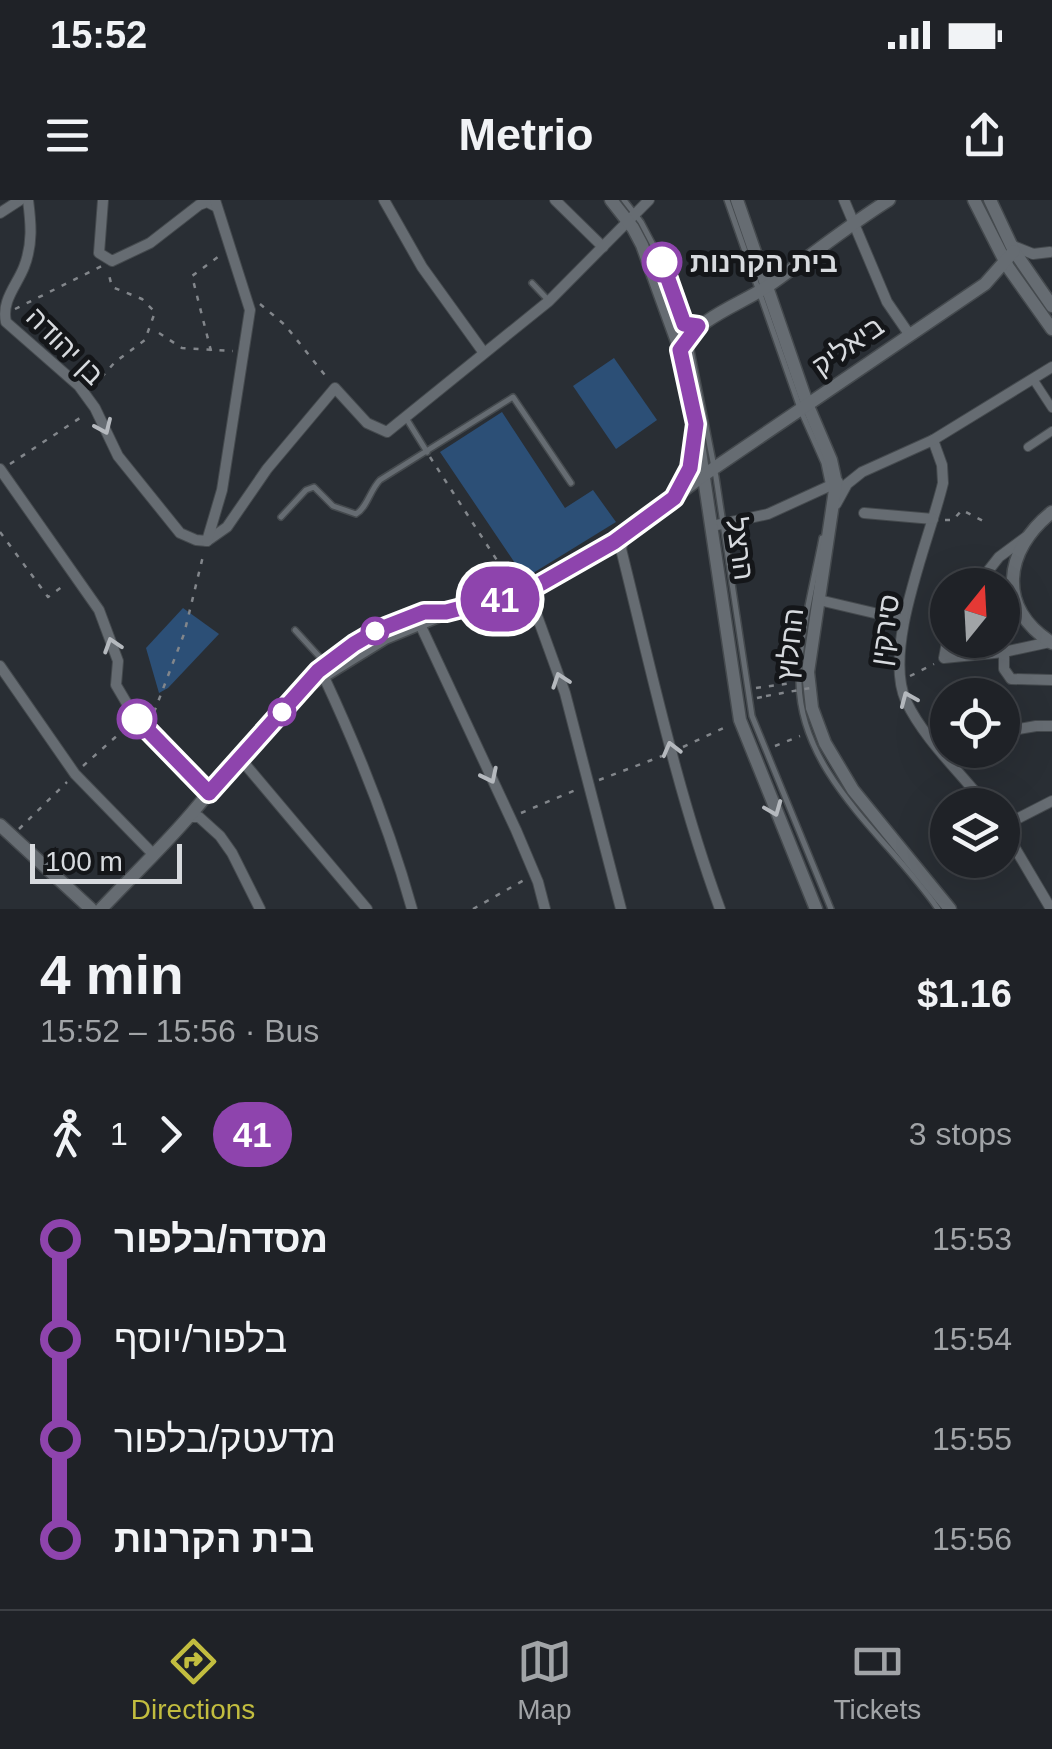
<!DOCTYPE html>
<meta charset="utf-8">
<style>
body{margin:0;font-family:Helvetica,"Noto Sans Hebrew",sans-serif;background:#2c2f33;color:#f1f3f6;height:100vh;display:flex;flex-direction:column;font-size:38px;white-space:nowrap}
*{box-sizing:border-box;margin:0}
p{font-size:32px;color:#a1a4a7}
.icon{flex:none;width:55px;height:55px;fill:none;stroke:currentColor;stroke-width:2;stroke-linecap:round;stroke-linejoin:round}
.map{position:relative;height:709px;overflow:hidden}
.drawer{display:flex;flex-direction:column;background:#1f2227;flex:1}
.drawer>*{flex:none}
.badge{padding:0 20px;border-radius:32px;font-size:35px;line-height:65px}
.needle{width:65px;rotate:18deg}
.buttons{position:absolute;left:930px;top:368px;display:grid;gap:20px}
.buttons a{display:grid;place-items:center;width:90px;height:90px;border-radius:50%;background:#1f2227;box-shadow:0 10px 40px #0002,0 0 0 2px #3c3f44;font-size:50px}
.scale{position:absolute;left:30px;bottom:25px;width:152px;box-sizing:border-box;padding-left:10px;border:5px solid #d7dade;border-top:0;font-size:28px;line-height:35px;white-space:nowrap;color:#d7dade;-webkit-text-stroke:8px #141619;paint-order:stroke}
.map>.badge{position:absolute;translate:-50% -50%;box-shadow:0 0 0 5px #fff}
.legs{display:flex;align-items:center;gap:15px;height:110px;padding:0 40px;font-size:32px}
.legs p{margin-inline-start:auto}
.headline{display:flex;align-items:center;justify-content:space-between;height:170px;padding:0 40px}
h1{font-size:55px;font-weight:600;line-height:75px}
ul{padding:0 40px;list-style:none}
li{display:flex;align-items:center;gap:35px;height:100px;font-size:38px}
li i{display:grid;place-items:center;width:15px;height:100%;margin:0 12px;background:currentColor}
li i::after{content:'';width:25px;height:25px;margin:-12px;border:8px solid;border-radius:50%;background:#1f2227}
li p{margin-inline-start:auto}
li:first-child i{background:linear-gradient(#0000 50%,currentColor 0)}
li:last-child i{background:linear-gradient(currentColor 50%,#0000 0)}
.status{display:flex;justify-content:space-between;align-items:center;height:70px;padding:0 50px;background:#1f2227;direction:ltr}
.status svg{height:28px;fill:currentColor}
header{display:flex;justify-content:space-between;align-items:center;height:130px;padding:0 40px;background:#1f2227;font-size:45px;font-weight:600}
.tab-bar{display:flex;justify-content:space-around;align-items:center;height:140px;border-top:2px solid #3c3f44;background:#1f2227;font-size:28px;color:#a1a4a7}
.tab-bar a{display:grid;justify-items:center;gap:5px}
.tab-bar .active{color:#c2bd3f}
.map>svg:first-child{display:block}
.green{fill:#2c4f76}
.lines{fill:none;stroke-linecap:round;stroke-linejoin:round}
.service-casing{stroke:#454a4e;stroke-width:8}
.pedestrian-casing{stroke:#454a4e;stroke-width:10}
.minor-casing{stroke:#454a4e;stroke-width:12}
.tertiary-casing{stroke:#454a4e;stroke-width:15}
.path{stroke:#82868b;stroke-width:2.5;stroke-dasharray:5 8;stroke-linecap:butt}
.service{stroke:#666c72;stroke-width:5}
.pedestrian{stroke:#666c72;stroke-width:8}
.minor{stroke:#666c72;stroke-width:10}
.tertiary{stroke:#666c72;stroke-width:12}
.path-bridge{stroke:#82868b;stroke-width:2.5;stroke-dasharray:5 8;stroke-linecap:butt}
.oneway{stroke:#b5b9be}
.line-1-casing{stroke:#fff;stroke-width:22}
.line-1{stroke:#8e44ad;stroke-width:15}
.stop-1-dot{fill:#fff;stroke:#8e44ad;stroke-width:5}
.labels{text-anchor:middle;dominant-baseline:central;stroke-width:10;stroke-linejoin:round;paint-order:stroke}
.stop-label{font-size:28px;font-weight:bold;fill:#d7dade;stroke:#141619;text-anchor:start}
.street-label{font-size:28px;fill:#d7dade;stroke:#141619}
</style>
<div class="status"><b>15:52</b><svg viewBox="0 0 49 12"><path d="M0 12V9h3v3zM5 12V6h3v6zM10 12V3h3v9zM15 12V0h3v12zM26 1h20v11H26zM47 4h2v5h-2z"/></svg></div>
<header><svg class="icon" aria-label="menu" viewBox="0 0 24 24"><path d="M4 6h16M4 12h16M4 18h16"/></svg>Metrio<svg class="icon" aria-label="share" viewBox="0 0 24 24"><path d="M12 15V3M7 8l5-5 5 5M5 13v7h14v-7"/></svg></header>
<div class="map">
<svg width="1052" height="709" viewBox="0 0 1052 709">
<rect width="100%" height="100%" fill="#292e34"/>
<g class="green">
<path d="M614 158 657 220 616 249 573 186Z"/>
<path d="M502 212 565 308 593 290 616 322 525 378 440 252Z"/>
<path d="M183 408 219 434 168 488 159 493 146 448Z"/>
</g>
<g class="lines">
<g class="service-casing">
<g id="service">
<path d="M624 0 641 22 662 62 687 130 716 277 752 516 831 709"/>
<path d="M727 0 801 211 824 263 829 287"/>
<path d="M532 83 549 101"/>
<path d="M406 218 427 252"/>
<path d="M281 317 306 290 314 287 333 306 356 314C367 308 370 290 380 280L513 197 571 283"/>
<path d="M822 338C814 381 798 440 799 483 801 576 890 639 938 709"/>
<path d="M295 430 326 464"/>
</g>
</g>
<g class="pedestrian-casing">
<g id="pedestrian">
<path d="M1033 179 1052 208"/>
<path d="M1028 247 1052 231"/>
</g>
</g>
<g class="minor-casing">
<g id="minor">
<path d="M28 0C31 23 33 44 24 67 17 85 1 101 6 122L79 186 95 208 118 256 180 333 196 340 207 341"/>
<path d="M103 0 99 53 112 61 150 43 199 5 207 2 215 6"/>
<path d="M384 0 422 67 484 153"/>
<path d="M555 0 603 47"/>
<path d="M844 0 887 102 909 134"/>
<path d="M0 13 20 0"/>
<path d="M1011 45 1033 54 1050 52"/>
<path d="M933 240 942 265 943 283C930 339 882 448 906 501 924 539 960 572 986 605"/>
<path d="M0 269 99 410 118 461 116 485 136 519 209 593"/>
<path d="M836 304 847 284 862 272 933 240 1052 167"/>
<path d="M864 313 933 319"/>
<path d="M712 326 768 314 838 282"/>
<path d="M624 335 621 349C651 469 677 592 720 709"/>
<path d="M207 341 227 327 267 269 335 188 367 223 387 232 549 101 649 0"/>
<path d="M207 341 222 290 250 110 215 0"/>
<path d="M977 385 999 357 1026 337"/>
<path d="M528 391 565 493 621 709"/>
<path d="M819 400 904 420"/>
<path d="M418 420 516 630 538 682 545 709"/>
<path d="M948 437 944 458 1004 452 1050 442"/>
<path d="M1004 452V469L1011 479 1052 480"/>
<path d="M0 466 75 574 153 654"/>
<path d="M324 477C359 552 390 630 412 709"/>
<path d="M1002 532 1036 526H1052"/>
<path d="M239 557 367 709"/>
<path d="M953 563 968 550"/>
<path d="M189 617H199L220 636 232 653 260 709"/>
<path d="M1002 626 1051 709"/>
<path d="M1003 626 1052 601"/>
</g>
</g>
<g class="tertiary-casing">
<g id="tertiary">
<path d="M611 0 633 28 642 45 680 150 696 224 740 520 816 709"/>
<path d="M737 0 808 206 831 260 836 283 808 472 812 508 825 543 853 590 950 709"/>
<path d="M974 0 1008 67 1052 129"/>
<path d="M990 0 1014 51 1052 106"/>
<path d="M680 150C701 114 742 105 774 82 813 54 849 25 889 0"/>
<path d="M678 293 690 269 695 241"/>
<path d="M1052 312C1004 350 996 408 1052 443"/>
<path d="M304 488 385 438 446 413 528 391 614 342 704 275 985 84 1014 51"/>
<path d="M0 625 91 709"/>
<path d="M101 709C131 677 163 647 191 614 246 550 350 408 442 412"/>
</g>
</g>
<g class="path">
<path d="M260 104 285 125 328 179"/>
<path d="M15 109 102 66"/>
<path d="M159 133 182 148 233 151"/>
<path d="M211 151 192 76 222 54"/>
<path d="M93 187 115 162 145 140 155 112 142 99 112 87 108 71"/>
<path d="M430 257 513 385"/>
<path d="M10 264 86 214"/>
<path d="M945 320H953L962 310 983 321"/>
<path d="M0 332 48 397 66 384"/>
<path d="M910 476 934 464"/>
<path d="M756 488 793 483"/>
<path d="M757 498 766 496"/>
<path d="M155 525 153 515 184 434 204 352"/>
<path d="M775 546 800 536"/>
<path d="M683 547 730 525"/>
<path d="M83 566 129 525"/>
<path d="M599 580 662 556"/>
<path d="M521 613 578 589"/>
<path d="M19 629 67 582"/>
<path d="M473 709 524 680"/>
</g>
<use href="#service" class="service"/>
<use href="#pedestrian" class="pedestrian"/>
<use href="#minor" class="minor"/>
<use href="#tertiary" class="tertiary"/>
<path class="path-bridge" d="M766 496 816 487"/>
</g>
<defs><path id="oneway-chevron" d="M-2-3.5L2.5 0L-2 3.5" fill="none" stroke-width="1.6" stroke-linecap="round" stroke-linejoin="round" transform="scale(2.5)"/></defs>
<g class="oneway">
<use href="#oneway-chevron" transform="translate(104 227) rotate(66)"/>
<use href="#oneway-chevron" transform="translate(112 445) rotate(-108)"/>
<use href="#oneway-chevron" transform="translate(560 480) rotate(-109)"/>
<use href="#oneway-chevron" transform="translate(908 499) rotate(-113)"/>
<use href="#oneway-chevron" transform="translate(671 549) rotate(-105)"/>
<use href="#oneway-chevron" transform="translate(490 576) rotate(64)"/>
<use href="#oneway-chevron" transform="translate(774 609) rotate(68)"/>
</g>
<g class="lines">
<g class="line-1-casing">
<path id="line-1" d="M137 519 209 593 318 471 354 444 378 430 424 412H446L528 391 614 342 674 298 690 268 696 224 680 150 698 126 684 124 662 62"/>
</g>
<use href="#line-1" class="line-1"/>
</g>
<g class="stop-1-dot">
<circle cx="662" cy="62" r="18"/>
<circle cx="375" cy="431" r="12"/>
<circle cx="282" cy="512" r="12"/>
<circle cx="137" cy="519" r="18"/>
</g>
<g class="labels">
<g class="stop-label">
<text x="690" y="62">בית הקרנות</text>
</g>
<g class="street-label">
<text transform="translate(65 146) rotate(45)">בן יהודה</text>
<text transform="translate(848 146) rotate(-35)">ביאליק</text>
<text transform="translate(740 349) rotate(82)">הרצל</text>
<text transform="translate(885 430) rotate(-82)">סירקין</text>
<text transform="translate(790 444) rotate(-84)">החלוץ</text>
</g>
</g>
</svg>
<div class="buttons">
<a><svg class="needle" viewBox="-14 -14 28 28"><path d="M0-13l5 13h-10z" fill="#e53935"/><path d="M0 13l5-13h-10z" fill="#a1a4a7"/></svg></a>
<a><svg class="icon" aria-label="locate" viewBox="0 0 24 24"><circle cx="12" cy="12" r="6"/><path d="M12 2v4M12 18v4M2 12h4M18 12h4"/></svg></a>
<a><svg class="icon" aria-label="layers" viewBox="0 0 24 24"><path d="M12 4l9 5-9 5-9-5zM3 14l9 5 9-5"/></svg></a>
</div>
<div class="scale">100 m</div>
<b class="badge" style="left:500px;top:399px;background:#8e44ad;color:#fff">41</b>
</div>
<section class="drawer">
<div class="headline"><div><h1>4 min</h1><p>15:52 – 15:56 · Bus</p></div><b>$1.16</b></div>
<div class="legs"><svg class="icon" aria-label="walk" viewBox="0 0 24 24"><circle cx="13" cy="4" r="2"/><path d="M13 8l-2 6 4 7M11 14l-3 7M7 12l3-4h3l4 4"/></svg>1<svg class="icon" aria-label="forward" viewBox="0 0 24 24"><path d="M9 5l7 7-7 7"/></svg><b class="badge" style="background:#8e44ad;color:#fff">41</b><p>3 stops</p></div>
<ul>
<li><i style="color:#8e44ad"></i><b>מסדה/בלפור</b><p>15:53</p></li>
<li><i style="color:#8e44ad"></i><span>בלפור/יוסף</span><p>15:54</p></li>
<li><i style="color:#8e44ad"></i><span>מדעטק/בלפור</span><p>15:55</p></li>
<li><i style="color:#8e44ad"></i><b>בית הקרנות</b><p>15:56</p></li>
</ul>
</section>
<nav class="tab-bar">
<a class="active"><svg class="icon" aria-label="directions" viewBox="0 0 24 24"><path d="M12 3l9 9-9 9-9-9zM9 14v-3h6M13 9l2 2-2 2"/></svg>Directions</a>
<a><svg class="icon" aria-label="map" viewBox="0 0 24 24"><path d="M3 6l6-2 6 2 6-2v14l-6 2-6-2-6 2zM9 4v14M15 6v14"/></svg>Map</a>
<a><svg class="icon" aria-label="tickets" viewBox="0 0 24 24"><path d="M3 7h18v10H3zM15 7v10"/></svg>Tickets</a>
</nav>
